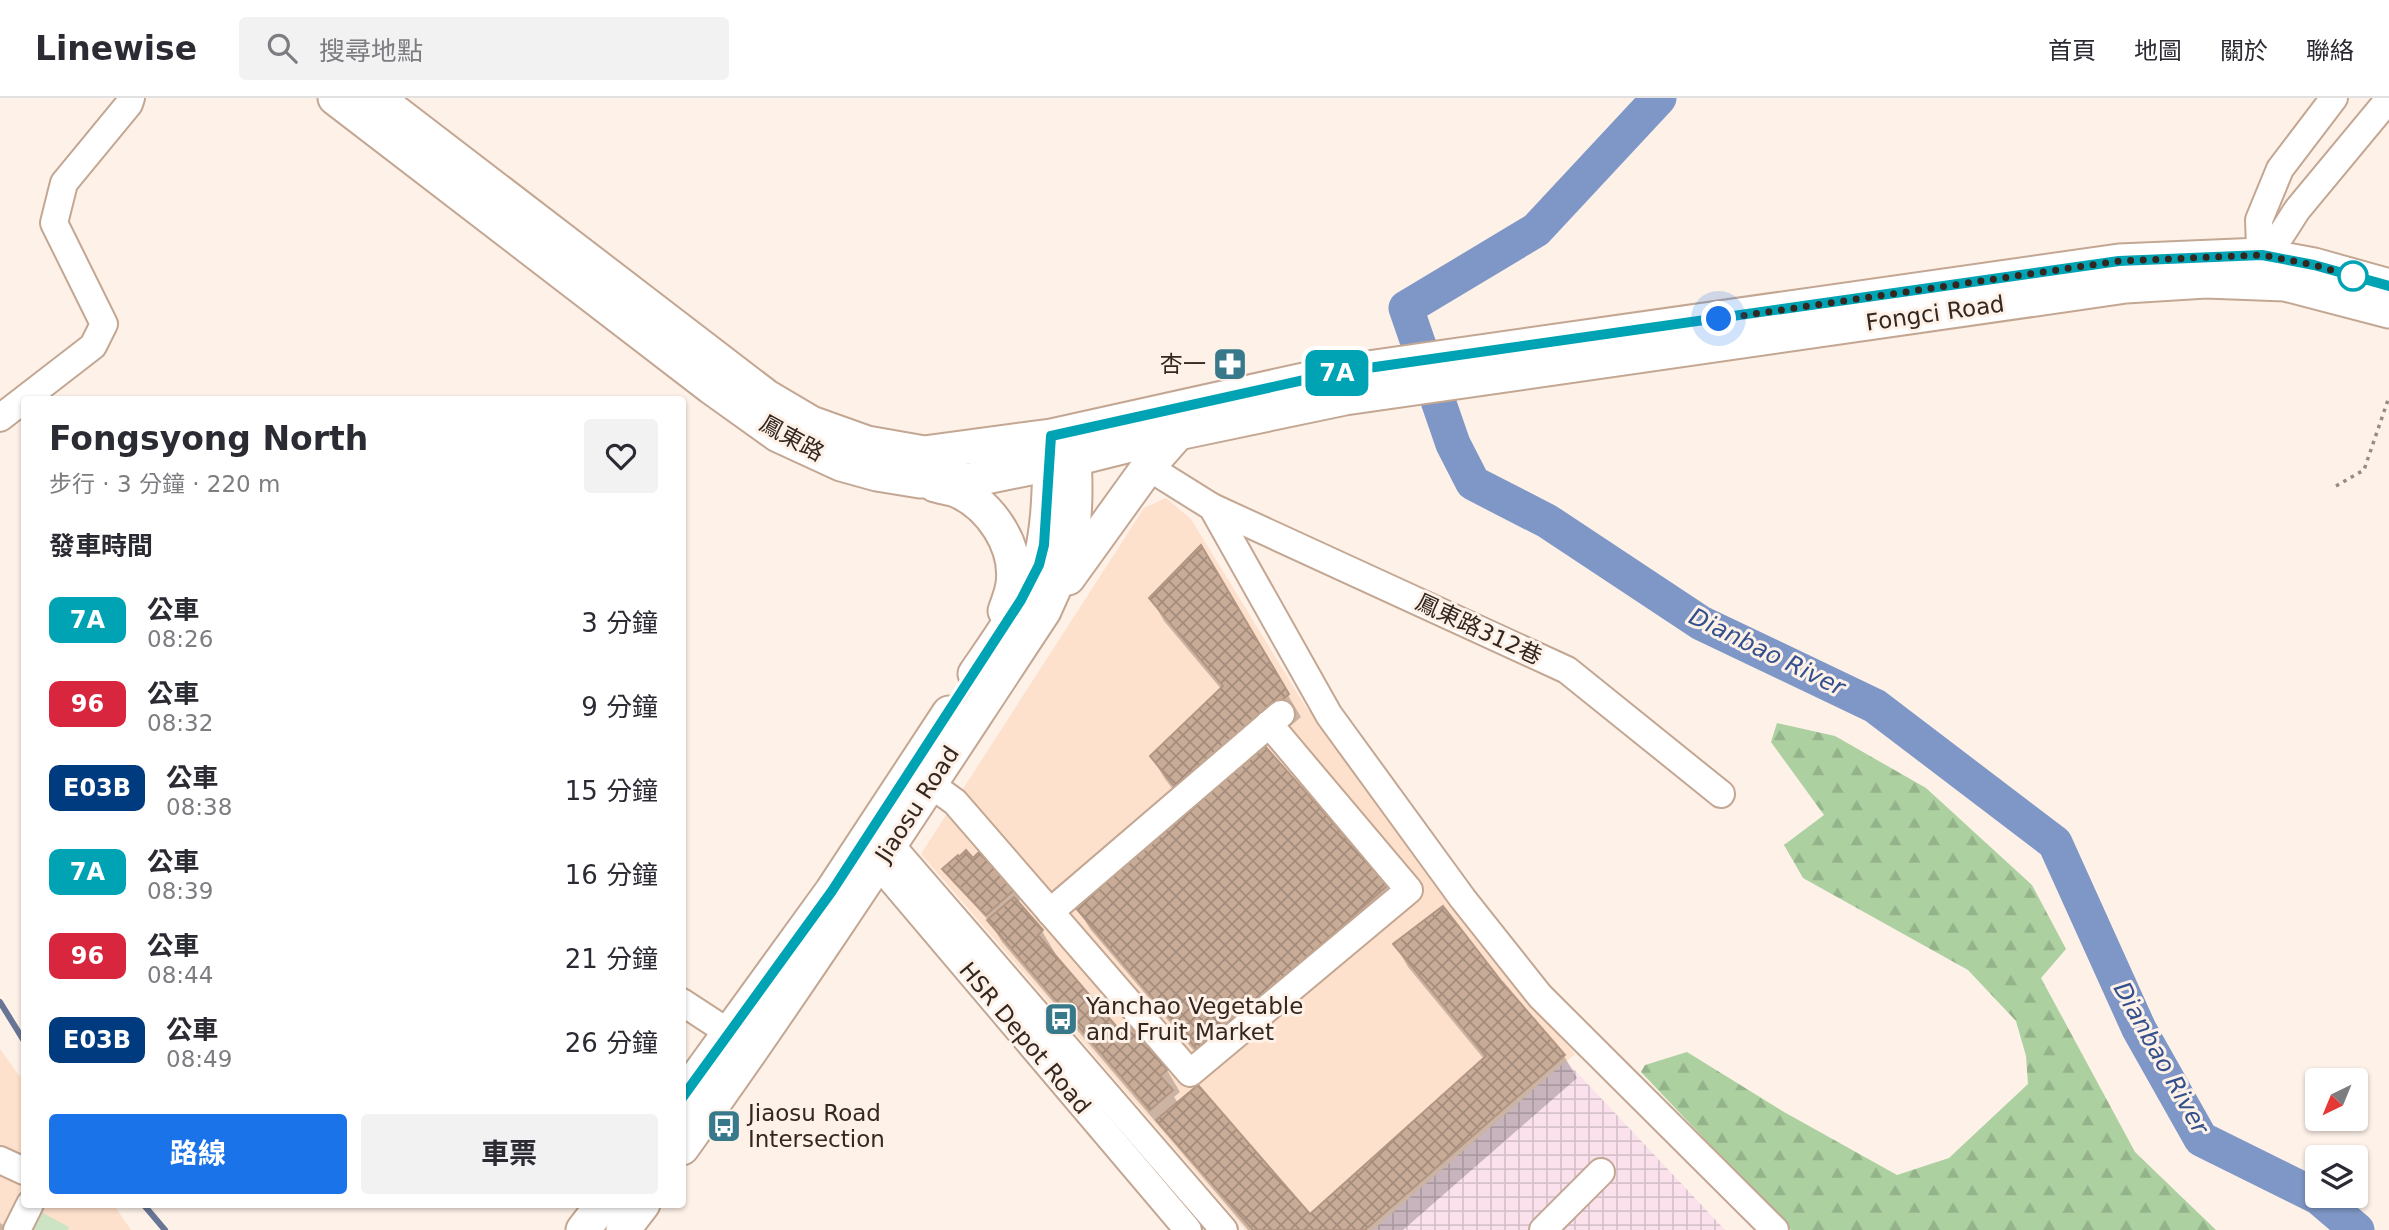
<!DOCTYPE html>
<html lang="zh-TW">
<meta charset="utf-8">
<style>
body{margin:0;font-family:"DejaVu Sans","Noto Sans TC",sans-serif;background:#f2f2f3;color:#2b2b33;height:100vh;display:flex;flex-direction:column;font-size:26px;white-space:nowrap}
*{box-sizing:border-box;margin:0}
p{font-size:23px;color:#7c7c81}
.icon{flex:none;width:38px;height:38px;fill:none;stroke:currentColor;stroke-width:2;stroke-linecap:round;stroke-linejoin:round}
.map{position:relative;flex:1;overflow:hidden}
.sheet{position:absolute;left:21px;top:298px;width:665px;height:812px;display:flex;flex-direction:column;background:#fff;border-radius:7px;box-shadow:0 2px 5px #0004}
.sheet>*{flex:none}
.badge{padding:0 14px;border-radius:10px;font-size:24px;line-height:46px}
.needle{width:46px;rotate:223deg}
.buttons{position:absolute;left:2305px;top:970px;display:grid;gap:14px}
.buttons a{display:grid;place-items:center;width:63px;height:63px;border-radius:7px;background:#fff;box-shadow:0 2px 5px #0004;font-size:35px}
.you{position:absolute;width:35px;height:35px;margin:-18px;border:5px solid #fff;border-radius:50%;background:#1a73e8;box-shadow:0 0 0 10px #1a73e833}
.map>.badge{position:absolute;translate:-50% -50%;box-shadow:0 0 0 4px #fff}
h2{padding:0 28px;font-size:26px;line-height:63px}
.round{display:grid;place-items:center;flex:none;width:74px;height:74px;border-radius:7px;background:#f2f2f3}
.head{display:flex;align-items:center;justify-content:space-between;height:119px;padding:0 28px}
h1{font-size:33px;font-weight:700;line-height:52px}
.action{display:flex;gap:14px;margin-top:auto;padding:14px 28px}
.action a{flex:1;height:80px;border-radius:7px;background:#1a73e8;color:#fff;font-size:28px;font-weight:700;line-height:80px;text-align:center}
.action a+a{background:#f2f2f3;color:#2b2b33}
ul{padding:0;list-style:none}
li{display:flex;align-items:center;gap:21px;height:84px;padding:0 28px}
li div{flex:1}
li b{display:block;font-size:26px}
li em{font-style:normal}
li .badge{min-width:77px;font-weight:700;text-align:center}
header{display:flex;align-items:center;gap:42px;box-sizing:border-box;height:98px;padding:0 35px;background:#fff;border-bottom:2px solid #e1e1e2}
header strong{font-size:33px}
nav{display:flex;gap:38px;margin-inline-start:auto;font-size:24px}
.search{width:490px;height:63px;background:#f2f2f3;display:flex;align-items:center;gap:18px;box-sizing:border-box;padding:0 24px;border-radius:7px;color:#7c7c81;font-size:26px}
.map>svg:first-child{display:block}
.built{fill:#fee1cc}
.industrial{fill:url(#industrial-grid)}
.green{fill:#cce3c4}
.forest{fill:url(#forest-firs)}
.shadow{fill:#0003}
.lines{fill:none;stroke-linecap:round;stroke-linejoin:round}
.stream{stroke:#687594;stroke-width:6}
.river{stroke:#7f97c6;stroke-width:35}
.building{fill:url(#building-cross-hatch);stroke:#b29683;stroke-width:2}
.minor-casing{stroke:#c3a793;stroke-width:30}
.major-casing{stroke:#c3a793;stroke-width:37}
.path{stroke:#978b83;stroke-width:3.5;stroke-dasharray:3.5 5;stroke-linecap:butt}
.minor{stroke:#fff;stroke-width:26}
.major{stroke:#fff;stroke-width:33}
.line-casing{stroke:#fff;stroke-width:16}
.line{stroke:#00a3b4;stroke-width:10}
.walk{stroke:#332720;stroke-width:7;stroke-dasharray:0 12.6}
.stop-dot{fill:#fff;stroke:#00a3b4;stroke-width:3.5}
.labels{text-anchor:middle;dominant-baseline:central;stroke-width:6;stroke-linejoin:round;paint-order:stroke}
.street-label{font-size:23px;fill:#332720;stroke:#fdf1e8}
.poi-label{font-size:23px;fill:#332720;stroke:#fdf1e8;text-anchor:start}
.water-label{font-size:24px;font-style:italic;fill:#33508c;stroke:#fdf1e8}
</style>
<header>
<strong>Linewise</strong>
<div class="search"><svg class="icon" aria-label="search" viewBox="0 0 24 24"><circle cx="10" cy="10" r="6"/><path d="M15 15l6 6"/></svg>搜尋地點</div>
<nav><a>首頁</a><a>地圖</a><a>關於</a><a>聯絡</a></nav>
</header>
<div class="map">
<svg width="2389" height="1132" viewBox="0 0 2389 1132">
<defs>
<pattern id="industrial-grid" width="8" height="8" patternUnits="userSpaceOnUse" patternTransform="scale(1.75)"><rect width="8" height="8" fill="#fae1ec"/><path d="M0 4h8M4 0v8" fill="none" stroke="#d7c1ca"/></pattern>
<pattern id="forest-firs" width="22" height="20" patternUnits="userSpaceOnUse" patternTransform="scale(1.75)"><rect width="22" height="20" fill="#acd0a0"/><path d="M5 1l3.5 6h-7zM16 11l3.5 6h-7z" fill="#94b38a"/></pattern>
<pattern id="building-cross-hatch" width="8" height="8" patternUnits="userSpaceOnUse" patternTransform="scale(1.75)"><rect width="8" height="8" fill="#c9ac98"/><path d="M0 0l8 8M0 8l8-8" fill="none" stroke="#a48c7c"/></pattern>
</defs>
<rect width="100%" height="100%" fill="#fdf1e8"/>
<g class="built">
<path d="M1166 400 1191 421 1304 606 1507 879 1575 956 1373 1132H1245L921 756 1144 410Z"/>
<path d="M0 951 24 984V1106H113L131 1132H0Z"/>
</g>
<path class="industrial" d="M1566 963 1725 1132H1373Z"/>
<path class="green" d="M41 1114 69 1129 68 1132H32Z"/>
<path class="forest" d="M1777 625 1835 638 1926 690 2032 787 2066 851 2041 880 2135 1054 2216 1132H1791L1641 974 1645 967 1687 954 1784 1014 1897 1077 1949 1060 2028 986 2026 958 2016 923 1968 872 1803 780 1784 747 1824 717 1771 644Z"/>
<g class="shadow">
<path d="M1200 450 1301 619 1265 650 1386 788 1399 810 1213 975 1090 831 1077 809 1189 712 1165 681 1152 659 1222 592 1164 523 1151 500Z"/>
<path d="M944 771 1014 792 1020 802 1017 805 1042 833 1055 855 1053 857 1122 937 1167 972 1180 994 1174 999 1179 1006 1309 1118 1484 961 1408 869 1395 846 1500 885 1564 958 1577 980 1403 1132H1248L1002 844 990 824 951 782Z"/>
<path d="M0 1125 11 1131 12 1132H0Z"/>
</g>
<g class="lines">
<g class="stream">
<path d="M0 904 24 943"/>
<path d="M143 1106 165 1132"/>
</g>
<path class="river" d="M1659 0 1536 132 1406 210 1453 346 1473 385 1547 423 1701 525 1875 608 2055 745 2139 931 2201 1041 2318 1099 2357 1132"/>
</g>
<g class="building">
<path d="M1201 447 1289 596 1178 693 1150 658 1223 588 1149 500Z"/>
<path d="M1263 646 1388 787 1199 954 1075 809Z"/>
<path d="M966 752 973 760 980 753 1015 791 986 817 942 771 958 757 959 759Z"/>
<path d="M1014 799 1043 832 1038 837 1122 935 1131 927 1168 971 1160 978 1173 992 1150 1012 987 822Z"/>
<path d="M1443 808 1502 884 1565 957 1365 1132H1253L1156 1022 1198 987 1310 1116 1486 958 1393 846Z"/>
</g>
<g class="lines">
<g class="minor-casing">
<g id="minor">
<path d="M2261 148 2281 137 2297 112 2389 1"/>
<path d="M2261 175 2259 122 2280 71 2334 0"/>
<path d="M0 320 93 248 104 226 54 125 64 85 129 6 131 0"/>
<path d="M1148 369 1212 409 1329 617 1463 801 1540 898 1775 1132"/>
<path d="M1212 409 1567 572 1721 696"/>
<path d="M915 675 955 704 1190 975 1409 792 1269 626"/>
<path d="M877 736 890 746 1224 1132"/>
<path d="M862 756 878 766 1188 1132"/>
<path d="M1050 814 1281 616"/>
<path d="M682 904 743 944"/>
<path d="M0 1062 24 1073"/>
<path d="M17 1132 30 1106"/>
<path d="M1543 1132 1601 1074"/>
</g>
</g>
<g class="major-casing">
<g id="major">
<path d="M335 0 711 289 778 337 841 366 877 376 920 383 971 382 1074 361 1178 335 1345 300 2126 188 2206 183 2285 186 2389 213"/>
<path d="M377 0 767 299 811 325 867 345 924 355 1051 338 1340 274 2119 163 2261 157 2314 167 2389 188"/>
<path d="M935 387C942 389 950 390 956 392 991 407 1018 448 1013 486 1012 495 1008 504 1005 513"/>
<path d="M1068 480 1148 369 1178 335"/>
<path d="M975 576C996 545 1030 499 1040 463 1050 425 1049 383 1051 344"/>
<path d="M682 1000 832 793 949 615"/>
<path d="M682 1050C808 875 925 693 1044 513 1054 490 1066 467 1071 442 1077 409 1075 373 1073 339"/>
<path d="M583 1132 603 1106"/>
<path d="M623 1132 643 1106"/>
</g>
</g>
<path class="path" d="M2336 388 2364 372 2389 299"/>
<use href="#minor" class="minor"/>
<use href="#major" class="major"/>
</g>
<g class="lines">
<g class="line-casing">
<path id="line" d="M682 1000 832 793 1021 502 1039 467 1044 447 1051 338 1340 274 2119 163 2262 157 2314 167 2389 188"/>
</g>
<use href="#line" class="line"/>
<path class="walk" d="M1719 221 2119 163 2262 157 2314 167 2353 178"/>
</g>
<defs>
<g id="pharmacy-square" transform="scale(1.75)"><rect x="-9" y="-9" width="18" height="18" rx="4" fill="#37798b" stroke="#fdf1e8"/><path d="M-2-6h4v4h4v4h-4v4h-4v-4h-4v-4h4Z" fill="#fff"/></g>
<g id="bus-square" transform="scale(1.75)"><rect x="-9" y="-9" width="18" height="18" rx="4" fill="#37798b" stroke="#fdf1e8"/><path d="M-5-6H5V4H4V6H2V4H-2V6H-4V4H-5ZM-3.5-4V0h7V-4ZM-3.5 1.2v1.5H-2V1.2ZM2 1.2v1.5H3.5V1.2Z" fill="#fff"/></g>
</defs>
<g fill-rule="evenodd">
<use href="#pharmacy-square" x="1230" y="266"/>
<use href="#bus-square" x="1061" y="921"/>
<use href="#bus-square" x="724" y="1028"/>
</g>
<circle class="stop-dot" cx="2353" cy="178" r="14"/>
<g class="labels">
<g class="street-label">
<text transform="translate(1935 215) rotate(-8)">Fongci Road</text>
<text transform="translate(792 340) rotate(29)">鳳東路</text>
<text transform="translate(1479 531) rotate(25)">鳳東路312巷</text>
<text transform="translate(917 706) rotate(-57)">Jiaosu Road</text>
<text transform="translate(1025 940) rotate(50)">HSR Depot Road</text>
</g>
<g class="poi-label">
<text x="1206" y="266" text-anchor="end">杏一</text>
<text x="1086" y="908">Yanchao Vegetable<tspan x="1086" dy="26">and Fruit Market</tspan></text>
<text x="748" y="1015">Jiaosu Road<tspan x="748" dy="26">Intersection</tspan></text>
</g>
<g class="water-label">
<text transform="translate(1767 554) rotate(26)">Dianbao River</text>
<text transform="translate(2161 960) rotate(61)">Dianbao River</text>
</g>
</g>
</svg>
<div class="buttons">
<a><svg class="needle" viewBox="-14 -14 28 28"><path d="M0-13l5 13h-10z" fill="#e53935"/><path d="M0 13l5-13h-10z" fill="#7c7c81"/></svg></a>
<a><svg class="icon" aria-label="layers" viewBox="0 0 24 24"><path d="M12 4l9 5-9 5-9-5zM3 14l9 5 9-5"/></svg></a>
</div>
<div class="you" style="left:1719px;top:221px"></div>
<b class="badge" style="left:1337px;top:275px;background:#00a3b4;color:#fff">7A</b>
<section class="sheet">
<div class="head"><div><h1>Fongsyong North</h1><p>步行 · 3 分鐘 · 220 m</p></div><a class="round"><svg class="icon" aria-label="heart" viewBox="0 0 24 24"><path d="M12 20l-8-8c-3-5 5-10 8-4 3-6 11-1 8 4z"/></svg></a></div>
<h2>發車時間</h2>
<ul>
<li><span class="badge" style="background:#00a3b4;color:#fff">7A</span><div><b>公車</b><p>08:26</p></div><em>3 分鐘</em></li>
<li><span class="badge" style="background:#d7263d;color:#fff">96</span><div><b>公車</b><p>08:32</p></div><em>9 分鐘</em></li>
<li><span class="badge" style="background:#003b80;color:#fff">E03B</span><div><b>公車</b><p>08:38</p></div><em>15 分鐘</em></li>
<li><span class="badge" style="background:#00a3b4;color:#fff">7A</span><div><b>公車</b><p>08:39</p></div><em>16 分鐘</em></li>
<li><span class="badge" style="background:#d7263d;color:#fff">96</span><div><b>公車</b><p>08:44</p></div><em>21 分鐘</em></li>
<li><span class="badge" style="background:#003b80;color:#fff">E03B</span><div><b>公車</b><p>08:49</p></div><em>26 分鐘</em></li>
</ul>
<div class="action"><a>路線</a><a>車票</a></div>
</section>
</div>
